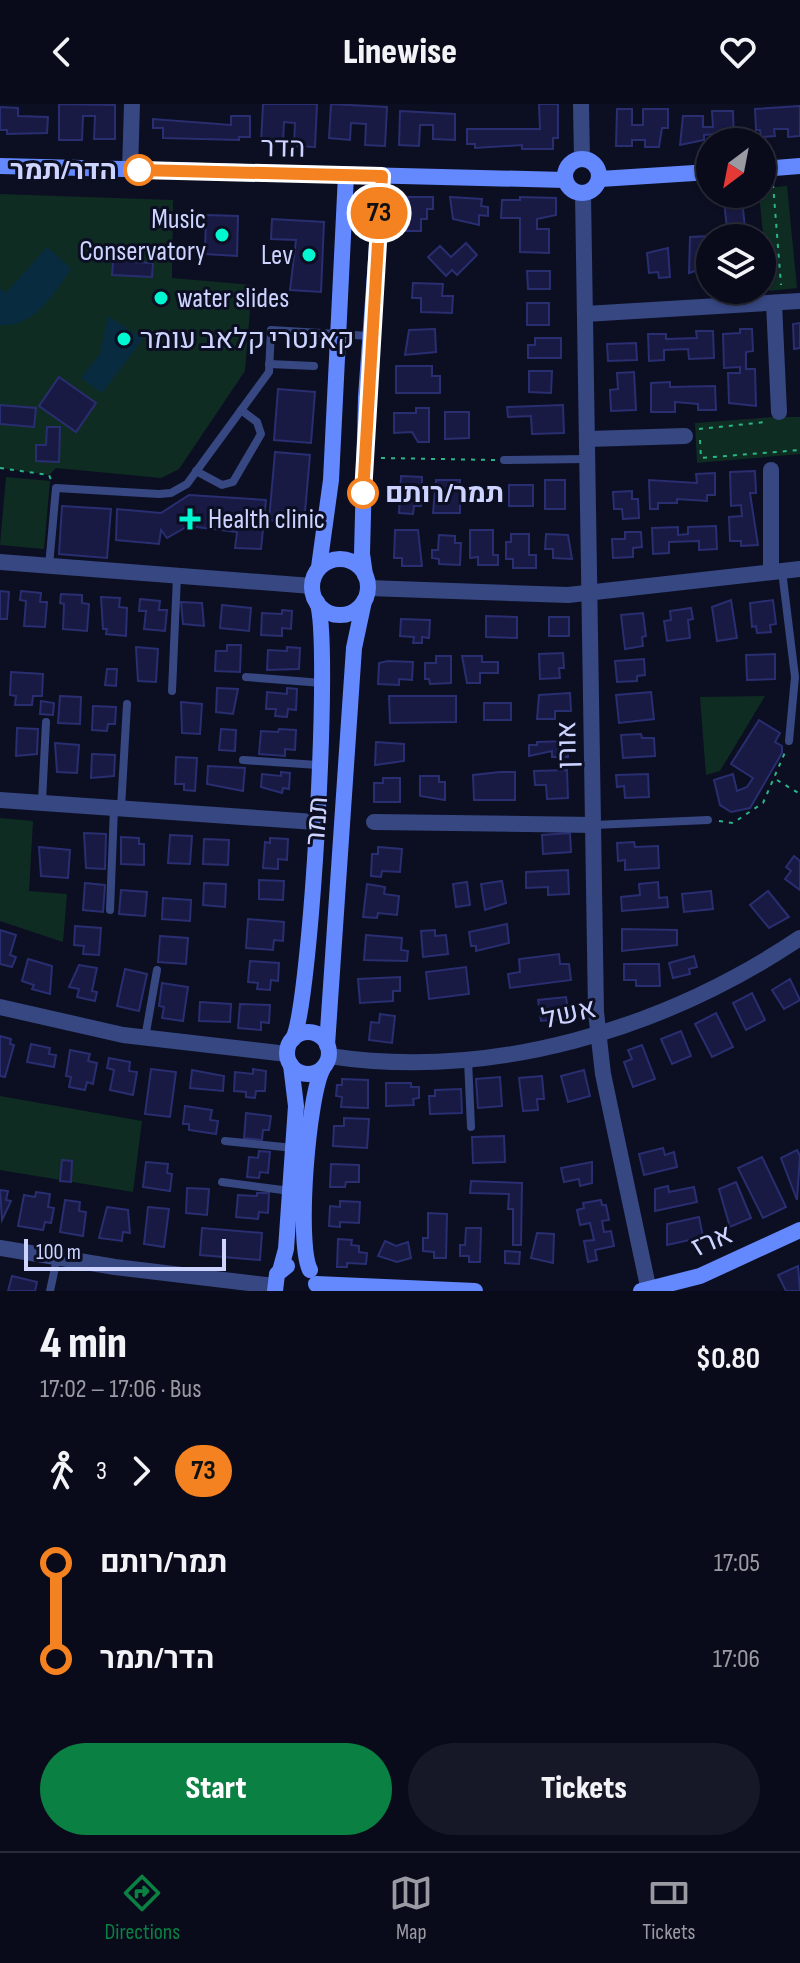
<!DOCTYPE html>
<meta charset="utf-8">
<style>
body{margin:0;font-family:"Sofia Sans Condensed",Heebo,sans-serif;background:#171827;color:#f1f3f6;height:100vh;display:flex;flex-direction:column;font-size:30px;white-space:nowrap}
*{box-sizing:border-box;margin:0}
p{font-size:26px;color:#999aa2}
.icon{flex:none;width:44px;height:44px;fill:none;stroke:currentColor;stroke-width:2;stroke-linecap:round;stroke-linejoin:round}
.map{position:relative;height:1187px;overflow:hidden}
.details{display:flex;flex-direction:column;background:#090a1a;flex:1}
.details>*{flex:none}
.badge{padding:0 16px;border-radius:26px;font-size:28px;line-height:52px}
.needle{width:52px;rotate:212deg}
.controls{position:absolute;left:696px;top:24px;display:grid;gap:16px}
.controls a{display:grid;place-items:center;width:80px;height:80px;border-radius:50%;background:#090a1a;box-shadow:0 2px 6px #0004,0 0 0 2px #292b39;font-size:40px}
.scale{position:absolute;left:24px;bottom:20px;width:202px;box-sizing:border-box;padding-left:8px;border:4px solid #cdd4ff;border-top:0;font-size:22px;line-height:28px;white-space:nowrap;color:#cdd4ff;-webkit-text-stroke:6px #0c0e22;paint-order:stroke}
.map>.badge{position:absolute;translate:-50% -50%;box-shadow:0 0 0 4px #fff}
.legs{display:flex;align-items:center;gap:12px;height:88px;padding:0 40px;font-size:26px}
.legs p{margin-inline-start:auto}
.summary{display:flex;align-items:center;justify-content:space-between;height:136px;padding:0 40px}
h1{font-size:44px;font-weight:800;line-height:60px}
.primary-button{display:flex;gap:16px;margin-top:auto;padding:16px 40px}
.primary-button a{flex:1;height:92px;border-radius:48px;background:#0b8043;color:#fff;font-size:32px;font-weight:800;line-height:92px;text-align:center}
.primary-button a+a{background:#171827;color:#f1f3f6}
ul{padding:0 40px;list-style:none}
li{display:flex;align-items:center;gap:28px;height:96px;font-size:30px}
li i{display:grid;place-items:center;width:12px;height:100%;margin:0 10px;background:currentColor}
li i::after{content:'';width:20px;height:20px;margin:-10px;border:6px solid;border-radius:50%;background:#090a1a}
li p{margin-inline-start:auto}
li:first-child i{background:linear-gradient(#0000 50%,currentColor 0)}
li:last-child i{background:linear-gradient(currentColor 50%,#0000 0)}
header{display:flex;justify-content:space-between;align-items:center;height:104px;padding:0 40px;background:#090a1a;font-size:36px;font-weight:800}
.dock{display:flex;justify-content:space-around;align-items:center;height:112px;border-top:2px solid #292b39;background:#090a1a;font-size:22px;color:#999aa2}
.dock a{display:grid;justify-items:center;gap:4px}
.dock .active{color:#0b8043}
.map>svg:first-child{display:block}
.green{fill:#0f2c23}
.water{fill:#082b40}
.building{fill:#181a43;stroke:#292e70;stroke-width:2}
.lines{fill:none;stroke-linecap:round;stroke-linejoin:round}
.path{stroke:#2ab689;stroke-width:2;stroke-dasharray:4 6;stroke-linecap:butt}
.lane{stroke:#364782;stroke-width:8}
.street{stroke:#364782;stroke-width:16}
.secondary{stroke:#6489ff;stroke-width:16}
.line-1-casing{stroke:#fff;stroke-width:18}
.line-1{stroke:#f58220;stroke-width:12}
.stop-1-dot{fill:#fff;stroke:#f58220;stroke-width:4}
.poi-dot{fill:#00f8d0;stroke:#0c0e22;stroke-width:3}
.labels{text-anchor:middle;dominant-baseline:central;stroke-width:6;stroke-linejoin:round;paint-order:stroke}
.street-label{font-size:28px;fill:#cdd4ff;stroke:#0c0e22}
.stop-label{font-size:28px;font-weight:bold;fill:#cdd4ff;stroke:#0c0e22;text-anchor:end}
.poi-label{font-size:28px;fill:#cdd4ff;stroke:#0c0e22;text-anchor:start}
</style>
<header><svg class="icon" aria-label="back" viewBox="0 0 24 24"><path d="M15 5l-7 7 7 7"/></svg>Linewise<svg class="icon" aria-label="heart" viewBox="0 0 24 24"><path d="M12 20l-8-8c-3-5 5-10 8-4 3-6 11-1 8 4z"/></svg></header>
<div class="map">
<svg width="800" height="1187" viewBox="0 0 800 1187">
<rect width="100%" height="100%" fill="#0c0e22"/>
<g class="green">
<path d="M787 82 797 184 769 187 759 90 762 84Z"/>
<path d="M0 90 173 96 172 174 252 181 245 267 179 365 161 374 56 364 49 371 0 364Z"/>
<path d="M773 313H800V350L697 359 695 319Z"/>
<path d="M6 373 50 377 44 445 0 441Z"/>
<path d="M765 592 720 667 706 671 700 593Z"/>
<path d="M0 714 33 717 29 787 67 790 63 838 0 817Z"/>
<path d="M0 992 142 1017 133 1088 0 1066Z"/>
</g>
<g class="water">
<path d="M47 143 72 165C52 190 35 224 0 221V185L6 189Z"/>
<path d="M108 212 143 235 102 289 81 274 100 250Z"/>
</g>
<g class="building">
<path d="M59 0 115 1V35H94L95 12H83L82 36H59Z"/>
<path d="M263 0H317L315 43 294 42 295 19 284 18 283 40 261 39Z"/>
<path d="M331 0 387 3 385 42 365 41 366 20 351 19 350 36 329 34Z"/>
<path d="M539 0H558V34H553V45H522V41L475 44V40H467V25H540Z"/>
<path d="M800 2V32L788 33V25H774L775 32 761 33 760 26H756L755 5Z"/>
<path d="M0 3 18 4V12L48 13 47 29 7 30V26H0Z"/>
<path d="M617 5H632V21H643V5H668V24H662L659 43H645V36H632V42H616Z"/>
<path d="M400 7 455 10V36L433 35V21H420L419 42 399 41Z"/>
<path d="M712 7H733L734 36 715 37V30L704 31V36L680 41 683 12H703V23H713Z"/>
<path d="M231 12H250V33H239V36L163 34V24H153V15L231 21Z"/>
<path d="M408 93H433V105H427V115H421V127H404Z"/>
<path d="M450 93 482 95 481 102 488 103V112L479 111V121L453 115Z"/>
<path d="M520 93 556 94V111L537 115V125H549V149L520 148V114H501L502 96H520Z"/>
<path d="M742 95 746 134H728L724 97Z"/>
<path d="M206 111 238 112 237 152 205 150Z"/>
<path d="M272 115 324 118 321 188 290 186 296 136 271 135Z"/>
<path d="M709 132 710 162 689 169 690 133Z"/>
<path d="M466 139 477 151 457 171 452 166 446 172 428 153 440 142 451 153Z"/>
<path d="M668 144 670 173 659 174 658 168 649 169 647 149Z"/>
<path d="M114 147 133 148V158L153 159 152 173 112 171Z"/>
<path d="M527 167H550V185H528Z"/>
<path d="M413 179 443 180 442 192H453L452 209 421 208V194H412Z"/>
<rect x="527" y="199" width="22" height="22"/>
<path d="M800 219V244L794 245 793 220Z"/>
<path d="M435 225 436 248 405 251 409 226Z"/>
<path d="M740 225H752L753 247 746 248V265H755L756 302 729 299 728 269H740V263L724 264 723 230 740 229Z"/>
<path d="M696 227H713L714 254 689 255 688 245 664 246V256L649 257 648 230H666V235L697 234Z"/>
<path d="M535 234H561V254H528V241H535Z"/>
<path d="M636 239 637 256 608 257 607 240Z"/>
<path d="M396 262H432V272H440V289H396Z"/>
<path d="M529 267H552L551 289 529 288Z"/>
<path d="M634 268 636 306 611 307 610 286 618 285 617 269Z"/>
<path d="M59 273 96 299 76 328 39 302Z"/>
<path d="M670 278V283L715 282 716 306H698V300L675 298V308H651V279Z"/>
<path d="M278 285 315 288 311 339 274 336Z"/>
<path d="M0 301 36 304 34 323 0 320Z"/>
<path d="M563 301 564 329 532 330 531 312 508 313 507 303Z"/>
<path d="M416 304H429V338H418L412 328 394 329V309H416Z"/>
<path d="M445 308H469V334L445 335Z"/>
<path d="M47 323H60L59 358 36 357V341H46Z"/>
<path d="M275 348 310 351 304 419 269 416Z"/>
<path d="M755 367 756 389H750L758 441 741 442V437H730L729 413 742 412 741 401 731 402 730 368Z"/>
<path d="M715 369V391H707V397L677 395V399H658V405H650L649 376 697 379 696 370Z"/>
<path d="M401 372 422 373 421 402H414L413 410 399 409Z"/>
<path d="M436 376H460V409H433Z"/>
<rect x="545" y="376" width="20" height="29"/>
<rect x="509" y="381" width="24" height="21"/>
<path d="M632 387V395H638L639 414 623 415 622 405H614L613 388Z"/>
<path d="M189 391 266 396 261 445 235 444 237 428 188 422 167 434 161 426 159 440 116 436 117 405 161 409Z"/>
<path d="M62 402 111 405 107 454 59 450Z"/>
<path d="M716 422 717 445 699 446V437L669 438V449L653 450 652 424 678 423V431L688 430V423Z"/>
<path d="M395 426H418L422 462H402V454H394Z"/>
<path d="M470 426H493V451H498V461H478V453L470 454Z"/>
<path d="M625 428H641L642 443 633 444V453L613 454 612 435H625Z"/>
<path d="M511 430H529V451H536V464H513V455H506V438H511Z"/>
<path d="M546 430 568 431 572 455 553 454V445H545Z"/>
<path d="M439 431 455 432V439H461L460 461 439 460V455L432 454V446H438Z"/>
<path d="M0 487 9 488 7 515H0Z"/>
<path d="M21 487 41 489 40 498H47L45 523 24 522 26 497 20 496Z"/>
<path d="M61 490 82 491V499L89 500 87 527 63 525 64 500 60 499Z"/>
<path d="M101 493 120 494 119 503 127 504 126 532 106 530 107 525H103Z"/>
<path d="M140 495 160 497 159 506H167L165 527 144 525 146 507H139Z"/>
<path d="M731 496 737 534 717 537 712 503Z"/>
<path d="M773 496 776 520 770 521 771 528 757 529 756 522 752 523 750 499Z"/>
<path d="M181 498 202 499 204 522 183 520Z"/>
<path d="M222 501 251 504 249 527 220 524Z"/>
<path d="M691 504 693 515 688 516 690 534 667 537 664 517 671 516 670 507Z"/>
<path d="M282 506 292 507 291 525 282 524V532L261 531 262 509 282 510Z"/>
<path d="M643 509 646 532 642 533 643 542 625 545 621 511Z"/>
<path d="M486 512 517 513V534L486 533Z"/>
<rect x="549" y="513" width="20" height="19"/>
<path d="M401 515 430 516 429 534 422 533V539H413L414 533 400 532Z"/>
<path d="M227 541H241L240 568 215 567 216 547H227Z"/>
<path d="M136 543 158 545 156 578 138 577Z"/>
<path d="M287 543 300 544 299 565 267 566 268 546 287 547Z"/>
<path d="M563 549 564 564H559L560 574 540 575 539 550Z"/>
<path d="M775 550V575L747 576 746 551Z"/>
<path d="M436 552H451V579L430 580 429 575H425V559H436Z"/>
<path d="M462 552H482V558H498V569H480V579H467Z"/>
<path d="M644 555 645 571 637 572V577L617 578 615 557Z"/>
<path d="M388 557 413 558 412 576 399 575V581L378 580 379 559Z"/>
<path d="M107 565H117L116 582 105 581Z"/>
<path d="M11 568 43 570 42 592H33L32 601H15L16 592 10 591Z"/>
<path d="M217 584 238 585 233 610 216 608Z"/>
<path d="M287 584 297 585 296 606 288 605 287 613 275 612 276 605H266L267 588 287 590Z"/>
<path d="M651 588 654 615 619 619 616 591Z"/>
<path d="M570 589 571 607H555V615H537L539 591Z"/>
<path d="M60 592 81 593 80 620 58 619Z"/>
<path d="M389 592H456V618L390 619Z"/>
<path d="M41 597 54 599 53 611 40 610Z"/>
<path d="M181 598 202 600 200 630 182 629Z"/>
<rect x="484" y="599" width="27" height="17"/>
<path d="M93 602 116 603 115 620H108L107 627 92 626Z"/>
<path d="M759 616 780 629 775 638 782 642V649L750 704 731 708 720 701 714 676 733 670 737 687 747 683 753 674 731 660Z"/>
<path d="M17 624 38 625 37 650 16 652Z"/>
<path d="M221 625 236 626 235 647 219 646Z"/>
<path d="M279 625 296 626 295 646 285 645V652L259 650 261 627 278 628Z"/>
<path d="M641 630 642 634H654L655 652 623 654 621 631Z"/>
<path d="M568 637V653H552V647L529 652V641H537V638Z"/>
<path d="M376 638 404 640V657L375 661Z"/>
<path d="M55 639 79 641 77 669 57 668Z"/>
<path d="M92 650 115 651 114 672 91 674Z"/>
<path d="M176 653 197 654 195 687 184 686V680H175Z"/>
<path d="M208 662 245 664 243 687 207 680Z"/>
<path d="M567 666 568 694 547 695 546 681H535L534 667Z"/>
<path d="M281 668 290 669 289 685 283 684 282 689 261 683 262 670 281 672Z"/>
<path d="M500 668H515V696H474L473 671Z"/>
<path d="M648 670 649 693 625 694 624 682 617 683 616 671Z"/>
<path d="M420 672H439V678H445V696L420 692Z"/>
<path d="M383 674H400V698H374V679H383Z"/>
<path d="M84 729 106 730 105 765 86 764Z"/>
<path d="M570 729 571 748 543 750 542 731Z"/>
<path d="M170 731 192 732 190 760 168 759Z"/>
<path d="M121 733 139 734V740H144V761L121 760Z"/>
<path d="M270 734 288 735 287 756 278 755V765L263 764 265 738 270 739Z"/>
<path d="M204 735 229 736 228 761 203 760Z"/>
<path d="M634 738 635 743 658 742 659 764 625 766V756L618 757 617 739Z"/>
<path d="M39 743 70 746 68 774 41 772Z"/>
<path d="M378 743 402 745 400 768 382 767 381 773 371 772 372 750H378Z"/>
<path d="M794 752 800 757V786L785 775 791 767 786 763Z"/>
<path d="M568 766 569 790 548 791V783L526 784V768Z"/>
<path d="M259 776 284 777 283 796 259 795Z"/>
<path d="M502 777 506 799 485 806 481 780Z"/>
<path d="M467 778 470 801 456 803 453 780Z"/>
<path d="M658 778 659 794 667 793 668 803 622 807 621 793 640 791 639 780Z"/>
<path d="M85 779 105 781 103 808 83 806Z"/>
<path d="M204 779 226 780 225 803 203 801Z"/>
<path d="M367 780 385 783 384 790 399 792 397 811 378 809 377 814 363 813Z"/>
<path d="M121 786 147 788 145 812 119 810Z"/>
<path d="M711 787 713 805 684 808 682 790Z"/>
<path d="M768 787 789 813 769 824 750 801Z"/>
<path d="M163 794 191 796 190 817 162 815Z"/>
<path d="M248 815 284 818 283 837 274 836 273 846 246 844Z"/>
<path d="M507 820 509 839 476 847V842H471L469 828Z"/>
<path d="M75 822 101 824 99 851 83 850 84 842 74 841Z"/>
<path d="M622 825 677 826V841L622 847Z"/>
<path d="M0 826 16 831 10 851 16 853 12 863 0 860Z"/>
<path d="M435 826V832L446 831 448 850 423 853 421 827Z"/>
<path d="M366 831 402 834 401 846 408 847 407 857 364 856Z"/>
<path d="M160 832 188 834 186 860 158 858Z"/>
<path d="M559 850 560 860H569L571 876 510 884 508 870 520 868 519 855Z"/>
<path d="M694 852 697 863 689 865 690 870 673 874 669 859Z"/>
<path d="M28 855 52 862 50 890 32 885 34 881 22 877Z"/>
<path d="M250 857 279 859 278 877 271 876 270 886 257 885 258 879 248 878Z"/>
<path d="M624 860H659L660 882H636V876H624Z"/>
<path d="M79 861 97 864 92 887 97 888 95 897 77 893 79 885 69 883Z"/>
<path d="M466 863 469 890 429 895 426 868Z"/>
<path d="M125 865 147 870 139 907 117 902Z"/>
<path d="M400 873V887H393V897L360 899 358 875Z"/>
<path d="M790 875 800 896 784 905 772 886Z"/>
<path d="M162 879 188 883 183 917 162 914 164 903 159 902Z"/>
<path d="M752 889 765 916 746 926 733 899Z"/>
<path d="M566 893 569 914 541 917 538 896Z"/>
<path d="M200 898 231 900 230 918 199 917Z"/>
<path d="M240 900 270 901 269 919 261 918V926L238 924Z"/>
<path d="M716 909 733 943 712 953 695 920Z"/>
<path d="M380 910 395 912 392 939 369 936 371 918 379 919Z"/>
<path d="M681 927 691 952 672 960 661 935Z"/>
<path d="M0 932 11 935 10 940 14 941 5 973 0 972Z"/>
<path d="M31 940 50 944 49 950 56 951 54 963 27 958Z"/>
<path d="M642 941 655 975 633 983 624 958 632 955 628 946Z"/>
<path d="M70 946 90 950 88 957 97 959 93 980 87 978 85 986 69 983 71 973 66 972Z"/>
<path d="M109 954 130 958 129 967 137 968 133 991 110 986 114 966 107 964Z"/>
<path d="M151 965 176 968 170 1013 145 1010Z"/>
<path d="M253 965 266 967 265 987H256L255 994 246 993V988L234 987 235 968 253 970Z"/>
<path d="M192 966 224 972 223 987 190 984Z"/>
<path d="M584 966 590 992 568 998 561 972Z"/>
<path d="M542 972 544 995H537L538 1006 523 1007 519 974Z"/>
<path d="M500 973 502 1002 478 1004 476 975Z"/>
<path d="M342 975 368 976V1004L341 1003 342 993 336 992 337 981H342Z"/>
<path d="M386 979H411V983H419V994L413 995 414 1001 386 1002Z"/>
<path d="M461 985 462 1009 430 1010 429 992H435V986Z"/>
<path d="M185 1002 212 1006 210 1016 218 1017 216 1030 189 1026V1020H183Z"/>
<path d="M246 1009 271 1012 269 1026H263L262 1036 244 1034Z"/>
<path d="M344 1014 369 1015 367 1044 333 1042 334 1022H344Z"/>
<path d="M504 1032 505 1058 473 1059 472 1033Z"/>
<path d="M663 1044 665 1051 674 1048 677 1063 644 1071 639 1050Z"/>
<path d="M797 1046 800 1052 797 1096 781 1054Z"/>
<path d="M259 1047 270 1048 268 1069 260 1068 259 1074 247 1073 249 1053 258 1054Z"/>
<path d="M762 1053 786 1103 763 1114 738 1064Z"/>
<path d="M62 1056 72 1057 71 1078 60 1077Z"/>
<path d="M146 1058 168 1060 167 1069 172 1070 170 1087 143 1083Z"/>
<path d="M592 1058V1079L580 1082 579 1075 564 1078 561 1064Z"/>
<path d="M331 1060 359 1061V1078H346L345 1083H330Z"/>
<path d="M471 1077 522 1079 521 1141H513V1105H508L509 1090 470 1089Z"/>
<path d="M736 1078 751 1114 730 1123 719 1085Z"/>
<path d="M668 1082 669 1088 694 1083 697 1098 655 1107V1085Z"/>
<path d="M187 1084 209 1085 207 1111 186 1109Z"/>
<path d="M0 1086 8 1087 6 1096 11 1097 2 1116Z"/>
<path d="M36 1088 50 1090 48 1103 54 1104 51 1119 45 1118 43 1126 18 1122 24 1091 35 1093Z"/>
<path d="M257 1089H269L268 1109 259 1108 258 1115 236 1113 238 1091 257 1092Z"/>
<path d="M65 1096 80 1098 79 1107 86 1108 83 1132 60 1128Z"/>
<path d="M601 1096 602 1101H606L609 1116 602 1117 604 1128 611 1127 614 1142 595 1146 597 1156 588 1158 584 1137 594 1136 590 1119 580 1121 577 1106 584 1104 583 1099Z"/>
<path d="M340 1097 360 1098 359 1119 340 1118V1123L329 1122 330 1102 340 1103Z"/>
<path d="M107 1103 128 1106 130 1129 123 1128 122 1137 99 1134Z"/>
<path d="M148 1103 169 1105 164 1143 144 1140Z"/>
<path d="M428 1109 447 1110 446 1154H434V1148L423 1147V1134H428Z"/>
<path d="M699 1113 703 1133 667 1141V1120Z"/>
<path d="M202 1124 262 1129 260 1156 200 1151Z"/>
<path d="M466 1124H481L480 1158H469V1152H460V1141H465Z"/>
<path d="M537 1129 554 1130 553 1159 531 1154Z"/>
<path d="M338 1135 352 1136 351 1141 359 1142V1148L367 1149 366 1160 347 1159V1163H337Z"/>
<path d="M385 1137 396 1142 408 1138 411 1154 397 1158 378 1152Z"/>
<path d="M505 1147 520 1148 519 1160 505 1159Z"/>
<path d="M798 1162 800 1187H786L778 1171Z"/>
<path d="M12 1172 37 1178 35 1187H8Z"/>
</g>
<g class="lines">
<g class="path">
<path d="M773 80 781 181"/>
<path d="M699 325 766 318"/>
<path d="M700 336 701 354 800 346"/>
<path d="M381 354 495 356"/>
<path d="M0 364 49 371 51 376"/>
<path d="M777 676 800 690"/>
<path d="M719 717 733 719 763 699 786 646"/>
</g>
<g class="lane">
<path d="M269 260 314 262"/>
<path d="M504 356 587 355"/>
<path d="M196 367 222 381 233 378 261 330 257 318 241 306"/>
<path d="M49 462 56 384 159 390 171 389 187 380 269 268 271 226 370 232"/>
<path d="M782 467 795 573 789 637"/>
<path d="M246 573 322 579"/>
<path d="M172 587 177 472"/>
<path d="M243 656 318 661"/>
<path d="M42 698 46 618"/>
<path d="M121 704 127 600"/>
<path d="M594 721 708 716"/>
<path d="M110 806 114 704"/>
<path d="M145 934 157 866"/>
<path d="M468 956 471 1023"/>
<path d="M225 1037 294 1044"/>
<path d="M222 1078 290 1087"/>
<path d="M50 1187 57 1154"/>
</g>
<g class="street">
<path d="M581 0 582 55"/>
<path d="M130 66 132 0"/>
<path d="M583 90 596 908 603 970 649 1187"/>
<path d="M774 199 779 308"/>
<path d="M585 210 800 197"/>
<path d="M588 335 685 332"/>
<path d="M771 366V468"/>
<path d="M0 458 312 482"/>
<path d="M368 484 568 491 800 465"/>
<path d="M0 696 315 718"/>
<path d="M374 718 594 721"/>
<path d="M0 903 123 931 287 950"/>
<path d="M329 952C493 977 664 925 800 834"/>
<path d="M0 1144 115 1163 274 1182"/>
</g>
<g class="secondary">
<circle cx="582" cy="72" r="17"/>
<path d="M0 62 565 76"/>
<path d="M762 65 800 62"/>
<path d="M600 75 710 68"/>
<circle cx="340" cy="483" r="28"/>
<path d="M319 463 331 376 346 71"/>
<path d="M365 471 362 450 366 293 382 72"/>
<circle cx="308" cy="949" r="21"/>
<path d="M293 935C311 901 332 532 317 498"/>
<path d="M327 941 354 544 364 497"/>
<path d="M310 1166C296 1139 308 991 323 964"/>
<path d="M280 1167 286 1145 296 1002 291 961"/>
<path d="M316 1180 475 1187"/>
<path d="M275 1187 277 1170 287 1162"/>
<path d="M641 1187 700 1172 800 1126"/>
</g>
</g>
<g class="lines">
<g class="line-1-casing">
<path id="line-1" d="M139 66 382 72 363 389"/>
</g>
<use href="#line-1" class="line-1"/>
</g>
<g class="stop-1-dot">
<circle cx="139" cy="66" r="14"/>
<circle cx="363" cy="389" r="14"/>
</g>
<g class="poi-dot">
<circle cx="222" cy="131" r="8"/>
<circle cx="309" cy="151" r="8"/>
<circle cx="161" cy="194" r="8"/>
<circle cx="124" cy="235" r="8"/>
<path d="M186 403h8v8h8v8h-8v8h-8v-8h-8v-8h8z"/>
</g>
<g class="labels">
<g class="street-label">
<text transform="translate(283 44) rotate(1)">הדר</text>
<text transform="translate(567 641) rotate(-91)">אורן</text>
<text transform="translate(317 717) rotate(-86)">תמר</text>
<text transform="translate(569 910) rotate(-13)">אשל</text>
<text transform="translate(712 1137) rotate(-23)">ארז</text>
</g>
<g class="stop-label">
<text x="117" y="66">הדר/תמר</text>
<text x="385" y="389" text-anchor="start">תמר/רותם</text>
</g>
<g class="poi-label">
<text x="206" y="115" text-anchor="end">Music<tspan x="206" dy="32">Conservatory</tspan></text>
<text x="293" y="151" text-anchor="end">Lev</text>
<text x="177" y="194">water slides</text>
<text x="140" y="235">קאנטרי קלאב עומר</text>
<text x="208" y="415">Health clinic</text>
</g>
</g>
</svg>
<div class="controls">
<a><svg class="needle" viewBox="-14 -14 28 28"><path d="M0-13l5 13h-10z" fill="#e53935"/><path d="M0 13l5-13h-10z" fill="#999aa2"/></svg></a>
<a><svg class="icon" aria-label="layers" viewBox="0 0 24 24"><path d="M12 4l9 5-9 5-9-5zM3 14l9 5 9-5"/></svg></a>
</div>
<div class="scale">100 m</div>
<b class="badge" style="left:379px;top:109px;background:#f58220;color:#111">73</b>
</div>
<section class="details">
<div class="summary"><div><h1>4 min</h1><p>17:02 – 17:06 · Bus</p></div><b>$0.80</b></div>
<div class="legs"><svg class="icon" aria-label="walk" viewBox="0 0 24 24"><circle cx="13" cy="4" r="2"/><path d="M13 8l-2 6 4 7M11 14l-3 7M7 12l3-4h3l4 4"/></svg>3<svg class="icon" aria-label="forward" viewBox="0 0 24 24"><path d="M9 5l7 7-7 7"/></svg><b class="badge" style="background:#f58220;color:#111">73</b></div>
<ul>
<li><i style="color:#f58220"></i><b>תמר/רותם</b><p>17:05</p></li>
<li><i style="color:#f58220"></i><b>הדר/תמר</b><p>17:06</p></li>
</ul>
<div class="primary-button"><a>Start</a><a>Tickets</a></div>
</section>
<nav class="dock">
<a class="active"><svg class="icon" aria-label="directions" viewBox="0 0 24 24"><path d="M12 3l9 9-9 9-9-9zM9 14v-3h6M13 9l2 2-2 2"/></svg>Directions</a>
<a><svg class="icon" aria-label="map" viewBox="0 0 24 24"><path d="M3 6l6-2 6 2 6-2v14l-6 2-6-2-6 2zM9 4v14M15 6v14"/></svg>Map</a>
<a><svg class="icon" aria-label="tickets" viewBox="0 0 24 24"><path d="M3 7h18v10H3zM15 7v10"/></svg>Tickets</a>
</nav>
